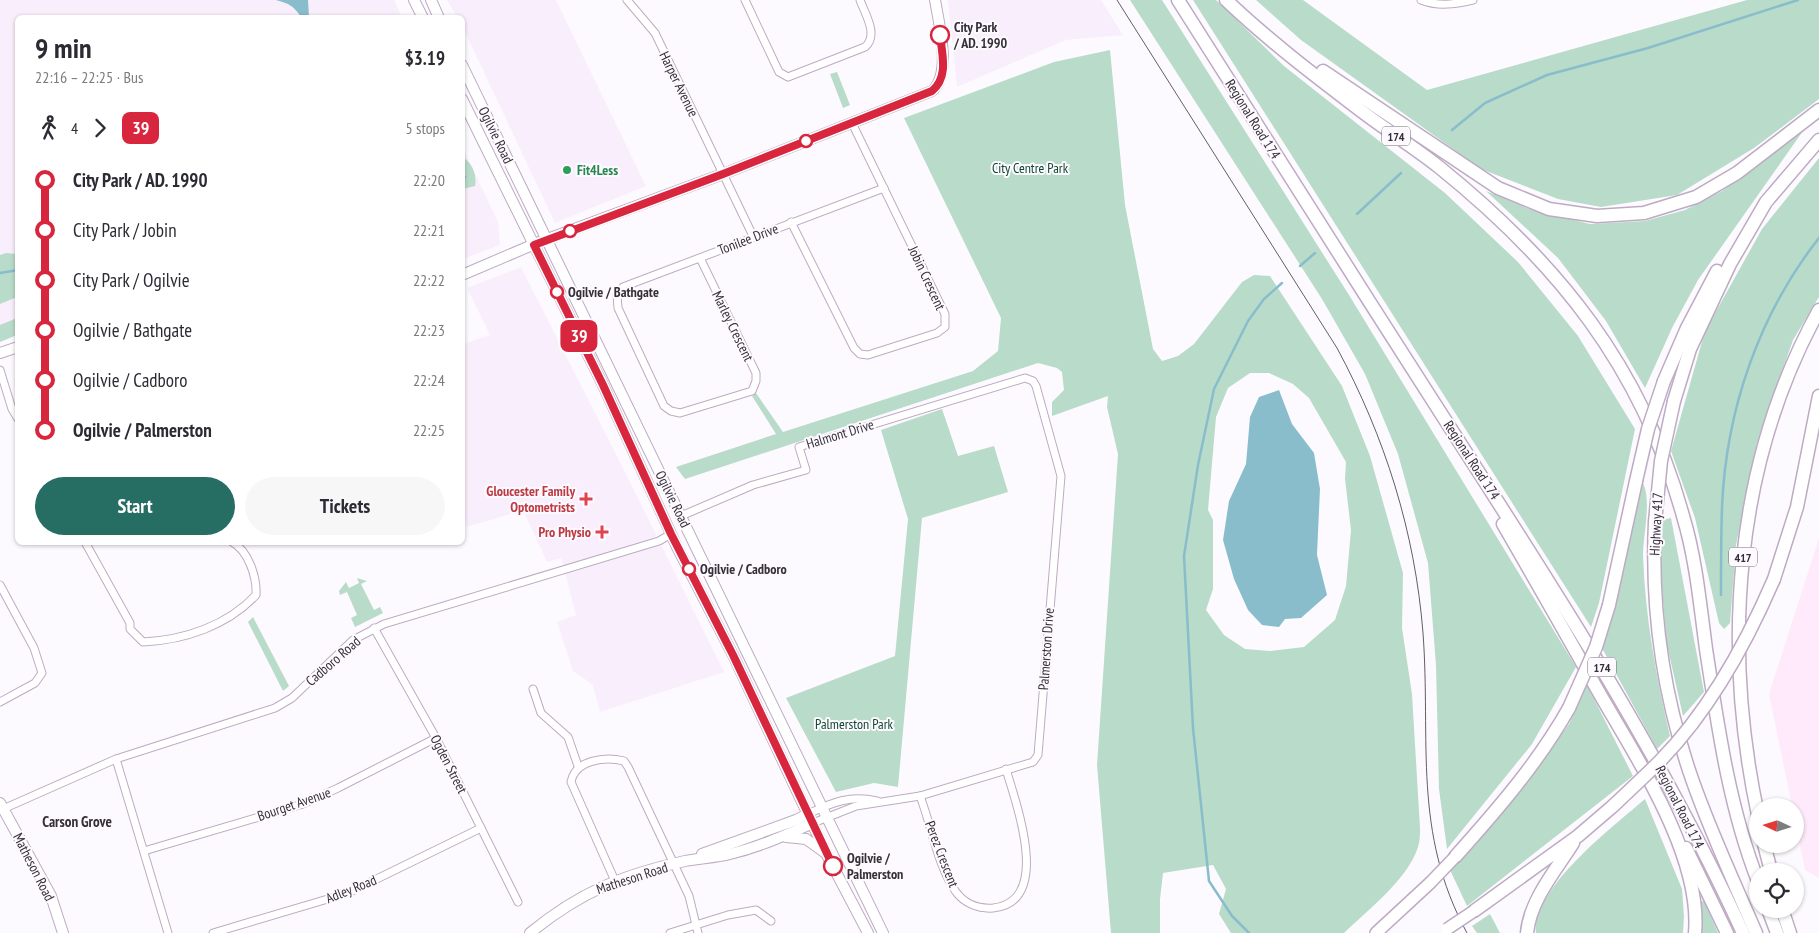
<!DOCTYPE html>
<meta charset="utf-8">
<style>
body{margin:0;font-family:"PT Sans Narrow",sans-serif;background:#f7f7f7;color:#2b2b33;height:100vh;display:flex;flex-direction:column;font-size:19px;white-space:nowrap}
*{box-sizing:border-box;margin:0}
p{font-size:16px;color:#7c7c81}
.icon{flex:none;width:28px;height:28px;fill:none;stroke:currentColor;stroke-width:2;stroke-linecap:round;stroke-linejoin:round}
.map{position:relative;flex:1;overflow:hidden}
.side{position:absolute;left:15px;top:15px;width:450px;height:530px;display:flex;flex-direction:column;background:#fff;border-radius:8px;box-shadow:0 1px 4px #0004}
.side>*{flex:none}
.badge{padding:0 10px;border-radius:8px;font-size:18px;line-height:32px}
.needle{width:32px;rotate:274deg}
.controls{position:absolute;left:1749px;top:798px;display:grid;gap:10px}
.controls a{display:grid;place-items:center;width:55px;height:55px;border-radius:50%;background:#fff;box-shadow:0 1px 4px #0004;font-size:25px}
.map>.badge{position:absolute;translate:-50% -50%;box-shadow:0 0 0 2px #fff}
.legs{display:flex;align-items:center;gap:8px;height:55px;padding:0 20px;font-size:16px}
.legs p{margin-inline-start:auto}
.headline{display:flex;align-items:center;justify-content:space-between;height:85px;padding:0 20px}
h1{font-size:28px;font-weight:700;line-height:38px}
.primary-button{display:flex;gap:10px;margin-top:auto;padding:10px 20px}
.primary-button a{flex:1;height:58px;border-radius:30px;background:#266d64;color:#fff;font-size:20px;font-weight:700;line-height:58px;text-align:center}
.primary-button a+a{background:#f7f7f7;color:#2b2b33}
ul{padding:0 20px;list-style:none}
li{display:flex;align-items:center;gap:18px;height:50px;font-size:19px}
li i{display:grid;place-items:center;width:8px;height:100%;margin:0 6px;background:currentColor}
li i::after{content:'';width:12px;height:12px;margin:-6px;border:4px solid;border-radius:50%;background:#fff}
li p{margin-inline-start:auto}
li:first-child i{background:linear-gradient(#0000 50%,currentColor 0)}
li:last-child i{background:linear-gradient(currentColor 50%,#0000 0)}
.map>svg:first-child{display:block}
.built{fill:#f9effc}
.industrial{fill:#feeafb}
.green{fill:#b9dbc9;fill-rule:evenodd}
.water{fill:#89bdcc}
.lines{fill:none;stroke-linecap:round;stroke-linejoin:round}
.stream{stroke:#89bdcc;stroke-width:2.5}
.street-casing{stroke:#bdabc3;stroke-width:9}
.secondary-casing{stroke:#bdabc3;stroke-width:12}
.primary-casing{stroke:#bdabc3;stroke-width:14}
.highway-casing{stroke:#bdabc3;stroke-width:15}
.street{stroke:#fff;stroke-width:7}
.secondary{stroke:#fff;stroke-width:10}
.primary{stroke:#fff;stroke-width:11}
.highway{stroke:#fff;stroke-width:12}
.tram{stroke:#635d66;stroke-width:1}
.primary-bridge-casing{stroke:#bdabc3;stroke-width:14;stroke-linecap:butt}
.highway-bridge-casing{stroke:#bdabc3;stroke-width:15;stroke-linecap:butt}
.primary-bridge{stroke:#fff;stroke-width:11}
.highway-bridge{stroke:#fff;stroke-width:12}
.line-1-casing{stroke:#fff;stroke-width:11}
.line-1{stroke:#d7263d;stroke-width:8}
.stop-1-dot{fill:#fff;stroke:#d7263d;stroke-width:2.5}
.leisure-dot{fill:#2e9e5b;stroke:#fdfaff;stroke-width:2}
.health-dot{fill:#e0444e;stroke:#fdfaff;stroke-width:2}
.labels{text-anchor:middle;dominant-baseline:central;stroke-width:4;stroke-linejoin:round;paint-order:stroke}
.shield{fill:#fdfaff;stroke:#726c74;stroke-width:1}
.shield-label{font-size:12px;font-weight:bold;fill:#362f39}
.stop-label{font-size:14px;font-weight:bold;fill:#362f39;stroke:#fdfaff;text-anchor:start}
.street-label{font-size:14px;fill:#362f39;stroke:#fdfaff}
.park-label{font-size:14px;fill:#0e472f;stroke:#fdfaff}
.leisure-label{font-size:14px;font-weight:bold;fill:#27864d;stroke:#fdfaff;text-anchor:start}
.health-label{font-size:14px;font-weight:bold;fill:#be3a42;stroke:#fdfaff;text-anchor:end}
.neighbourhood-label{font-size:15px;font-weight:bold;fill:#362f39;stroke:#fdfaff}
</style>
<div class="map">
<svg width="1819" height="933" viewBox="0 0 1819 933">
<rect width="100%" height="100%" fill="#fdfaff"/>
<g class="built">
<path d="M0 0H394L402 17 18 18 17 335 0 340Z"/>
<path d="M447 0H556L646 186 555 223 463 28 462 18 457 17Z"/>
<path d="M948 0H1101L1123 35 1066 40 957 87Z"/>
<path d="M462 146 498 222 500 245 463 259Z"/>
<path d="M521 267 627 476 724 672 600 712 593 685 573 671 557 622 576 615 561 558 547 562 523 510 467 527 463 518V344L490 335 467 288Z"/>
</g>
<path class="industrial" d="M1819 538V878L1805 870 1795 820V806H1792L1769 694Z"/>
<g class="green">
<path d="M1130 0H1162L1349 295 1576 667 1532 744 1447 849 1439 789 1436 665 1428 563 1398 454 1365 374 1322 299Z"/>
<path d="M1193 0H1216L1284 66 1445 193 1518 262 1578 336 1635 429 1599 603 1591 627Z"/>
<path d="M1256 0H1303L1427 90 1747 0H1819V99L1754 148 1677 195 1601 207 1558 199 1481 169 1301 40Z"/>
<path d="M1110 50 1125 205 1153 349 1162 361 1178 356 1194 344 1242 282 1254 275 1270 276 1342 386 1370 456 1403 573 1402 628 1412 694 1420 828C1420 834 1420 841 1418 847 1408 879 1368 910 1344 933H1231L1219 914 1226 889 1213 865 1163 873 1160 899V933H1111L1097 765 1118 454 1107 407 1108 396 1052 416V402L1064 390 1062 372 1057 368 1038 363 685 479 676 467 776 434 752 396 756 393 783 432 973 371 998 351 1001 318 904 118 1054 62ZM1250 373H1269L1293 384 1309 398 1346 462 1345 479 1351 530 1346 586 1335 620 1304 647 1270 651 1245 649 1224 635 1206 610 1213 589V520L1208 510 1216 417 1228 388Z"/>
<path d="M837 72 850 105 843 108 830 74Z"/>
<path d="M1803 131 1698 280 1672 328 1645 388 1606 321 1558 258 1486 191 1529 209 1590 224 1645 221 1685 210 1722 191Z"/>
<path d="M464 158C473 164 477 176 475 186L463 189V159Z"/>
<path d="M1819 158V297L1793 340 1757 443 1736 545 1730 623 1724 629 1719 623 1695 518 1671 451 1705 331 1762 229Z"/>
<path d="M6 253 17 254V297L0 304V255Z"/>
<path d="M17 318V335L0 342V325Z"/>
<path d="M942 409 958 456 994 446 1008 492 922 518 898 787 874 783 836 792 786 698 895 656 908 519 881 430Z"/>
<path d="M1641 480C1653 495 1643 535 1643 555 1645 616 1656 676 1670 736L1657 749 1602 648Z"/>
<path d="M1671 518 1704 692 1683 716 1667 645 1661 577 1662 520Z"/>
<path d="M357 578 367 581 361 584 374 610 380 607 383 613 355 627 351 618 357 615 347 592 340 595 339 591 346 582 349 588 359 583Z"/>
<path d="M253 617 289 686 283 691 248 622Z"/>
<path d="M1587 685 1633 776 1467 906 1450 870 1516 796 1569 724Z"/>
<path d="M1645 799 1682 889 1684 916 1683 933H1536C1531 889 1615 825 1645 799Z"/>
<path d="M1704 901 1718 933H1700L1699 902Z"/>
<path d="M1490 914 1500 933H1477L1472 926Z"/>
</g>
<g class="water">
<path d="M276 0H308L309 17H301C294 6 288 3 276 0Z"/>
<path d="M1279 390 1292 424 1314 453 1320 489 1317 555 1327 595 1301 618 1285 619 1279 627 1262 625 1248 610 1234 579 1223 540 1229 501 1246 464 1250 417 1259 397Z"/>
</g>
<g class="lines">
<g class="stream">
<path d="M1452 130 1485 103 1547 75 1648 48 1798 0"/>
<path d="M462 178 465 177"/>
<path d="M1357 214 1401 173"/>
<path d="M1300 266 1315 253"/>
<path d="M0 273 18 270"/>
<path d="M1721 595C1721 566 1721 536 1722 507 1726 410 1759 314 1819 238"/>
<path d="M1249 933 1232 916 1209 881 1193 728 1184 556 1198 465 1214 389 1248 321 1264 299 1282 283"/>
</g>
<g class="street-casing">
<g id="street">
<path d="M627 0 655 33 753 236"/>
<path d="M745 0 779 72 788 77 865 47C879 35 865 14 860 0"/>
<path d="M1421 0C1439 7 1455 4 1473 0"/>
<path d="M791 222 854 348 860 354 868 355 937 333 945 327V314L852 123"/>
<path d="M700 258 756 373V381L752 391 680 413 671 411 664 406 618 308 617 295 623 287 884 188"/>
<path d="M0 370 12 409 18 419"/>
<path d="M681 516 753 485 806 470 799 447 1025 378 1033 381 1036 386 1061 476 1038 755 1033 762 920 796 856 806 813 823"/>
<path d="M85 542 130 623V629L143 642C184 640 227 626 256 595 257 578 249 551 232 542"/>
<path d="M0 585 34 648 42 673 35 683 0 702"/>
<path d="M374 628 436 738 518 902"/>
<path d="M533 689 541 713 568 737 578 766"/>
<path d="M116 759 168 933"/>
<path d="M920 796C932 827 937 865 956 892 965 904 979 909 993 908 1053 902 1016 804 1006 769"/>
<path d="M3 809 116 759 275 708 292 698 353 640 384 624 659 541 671 534"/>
<path d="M808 814C833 802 850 795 877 801"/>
<path d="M144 851 303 804 338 788 436 738"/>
<path d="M615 881 571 782C575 760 605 756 624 761L628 767 689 896 698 933"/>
<path d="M213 933 348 893 481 828"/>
<path d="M670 933 728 915 756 910 771 921"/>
</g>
</g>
<g class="secondary-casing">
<g id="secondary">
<path d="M414 0 423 18"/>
<path d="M431 0 439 18"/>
<path d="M462 65 883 933"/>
<path d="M462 99 603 385 677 547 733 655 827 855 868 933"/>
<path d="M462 275 537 243 723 174 932 91C952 74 939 24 935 0"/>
<path d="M0 353 18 347"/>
<path d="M0 803 51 896 63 933"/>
<path d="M786 837 806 839 824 852"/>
<path d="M702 854 796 820 808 814"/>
<path d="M530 933C580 892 622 875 685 861 700 858 715 858 730 854 759 847 786 835 813 823"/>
</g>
</g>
<g class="primary-casing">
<path id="primary" d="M1376 933 1430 883"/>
</g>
<g class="highway-casing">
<g id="highway">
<path d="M1178 0C1265 137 1352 275 1440 412 1549 581 1659 749 1743 933"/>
<path d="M1226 0C1268 40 1314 75 1360 110 1386 130 1414 147 1439 167 1558 263 1642 367 1683 516 1696 559 1700 604 1706 649 1718 727 1729 807 1758 881"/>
<path d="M1323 71 1498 188 1549 209 1597 216 1644 213 1696 197 1737 173 1819 110"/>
<path d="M1664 381 1687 328 1717 271"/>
<path d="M1674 401 1690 349 1730 264 1766 202 1819 140"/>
<path d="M1655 522C1651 609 1663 696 1692 779 1710 831 1734 882 1756 933"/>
<path d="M1503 524C1535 579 1566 634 1597 689 1635 756 1702 855 1695 933"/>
<path d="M1774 579 1797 507 1819 396"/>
<path d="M1609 605 1636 481"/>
<path d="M1758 815C1722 646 1734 464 1819 310"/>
<path d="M1764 844 1771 871"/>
<path d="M1686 848 1727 933"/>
<path d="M1455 857C1497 810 1538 763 1569 708"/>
<path d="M1768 909 1777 933"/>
<path d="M1782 909 1790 933"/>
<path d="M1474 911 1578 836 1613 806"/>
<path d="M1527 933C1530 900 1556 870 1573 843"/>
</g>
</g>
<use href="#street" class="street"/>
<use href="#secondary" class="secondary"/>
<use href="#primary" class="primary"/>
<use href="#highway" class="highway"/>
<path class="tram" d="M1117 0 1337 348C1385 437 1415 532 1423 633 1431 741 1412 832 1467 933"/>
<g class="primary-bridge-casing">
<g id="primary-bridge">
<path d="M1430 883 1455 857"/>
<path d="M1447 929 1474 911"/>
</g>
</g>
<g class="highway-bridge-casing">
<g id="highway-bridge">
<path d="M1636 481 1648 429 1664 381"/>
<path d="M1655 522 1661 461 1674 401"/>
<path d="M1569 708 1596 647 1609 605"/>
<path d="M1613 806C1629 791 1645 776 1660 761 1710 710 1746 644 1774 579"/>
</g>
</g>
<use href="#primary-bridge" class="primary-bridge"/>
<use href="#highway-bridge" class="highway-bridge"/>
</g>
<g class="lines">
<g class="line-1-casing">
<path id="line-1" d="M833 866 733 655 671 534 603 385 534 245 723 174 932 91C949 77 942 54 940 35"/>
</g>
<use href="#line-1" class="line-1"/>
</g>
<g class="stop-1-dot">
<circle cx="940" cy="35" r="9"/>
<circle cx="806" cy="141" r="6"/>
<circle cx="570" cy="231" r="6"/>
<circle cx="557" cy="292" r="6"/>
<circle cx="689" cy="569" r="6"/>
<circle cx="833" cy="866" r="9"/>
</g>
<circle class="leisure-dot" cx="567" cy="170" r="5"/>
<g class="health-dot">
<path d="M583.5 491.5h5v5h5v5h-5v5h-5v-5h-5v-5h5z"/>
<path d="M599.5 524.5h5v5h5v5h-5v5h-5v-5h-5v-5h5z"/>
</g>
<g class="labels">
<g class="shield">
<rect x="1382" y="126.5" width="28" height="19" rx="4"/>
<rect x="1729" y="547.5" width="28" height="19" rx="4"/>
<rect x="1588" y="657.5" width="28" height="19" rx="4"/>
</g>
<g class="shield-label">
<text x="1396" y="136">174</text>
<text x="1743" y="557">417</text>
<text x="1602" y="667">174</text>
</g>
<g class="stop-label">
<text x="954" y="27">City Park<tspan x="954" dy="16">/ AD. 1990</tspan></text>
<text x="568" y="292">Ogilvie / Bathgate</text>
<text x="700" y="569">Ogilvie / Cadboro</text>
<text x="847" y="858">Ogilvie /<tspan x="847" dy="16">Palmerston</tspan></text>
</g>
<g class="street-label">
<text transform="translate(679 84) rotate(64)">Harper Avenue</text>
<text transform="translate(1253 119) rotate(58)">Regional Road 174</text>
<text transform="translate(496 135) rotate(64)">Ogilvie Road</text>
<text transform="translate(748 239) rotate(-21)">Tonilee Drive</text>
<text transform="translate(927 278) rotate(65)">Jobin Crescent</text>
<text transform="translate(733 326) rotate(64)">Marley Crescent</text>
<text transform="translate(840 434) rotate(-17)">Halmont Drive</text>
<text transform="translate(1472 460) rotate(57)">Regional Road 174</text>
<text transform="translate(673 499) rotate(64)">Ogilvie Road</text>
<text transform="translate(1656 524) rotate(-87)">Highway 417</text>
<text transform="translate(1046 649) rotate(-86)">Palmerston Drive</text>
<text transform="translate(333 661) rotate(-41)">Cadboro Road</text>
<text transform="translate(449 764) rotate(63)">Ogden Street</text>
<text transform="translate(294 804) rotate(-19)">Bourget Avenue</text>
<text transform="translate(1680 807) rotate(63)">Regional Road 174</text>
<text transform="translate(942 854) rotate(69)">Perez Crescent</text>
<text transform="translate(34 867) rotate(63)">Matheson Road</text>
<text transform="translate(632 878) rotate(-18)">Matheson Road</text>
<text transform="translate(351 889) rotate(-22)">Adley Road</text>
</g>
<g class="park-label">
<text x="1030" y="168">City Centre Park</text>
<text x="854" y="724">Palmerston Park</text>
</g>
<g class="leisure-label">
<text x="577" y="170">Fit4Less</text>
</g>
<g class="health-label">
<text x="575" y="491">Gloucester Family<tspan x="575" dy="16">Optometrists</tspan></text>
<text x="591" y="532">Pro Physio</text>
</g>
<g class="neighbourhood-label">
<text x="77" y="821">Carson Grove</text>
</g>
</g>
</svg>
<div class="controls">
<a><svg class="needle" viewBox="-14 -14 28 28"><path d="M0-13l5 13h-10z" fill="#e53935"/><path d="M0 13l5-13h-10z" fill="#7c7c81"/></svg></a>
<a><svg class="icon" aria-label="locate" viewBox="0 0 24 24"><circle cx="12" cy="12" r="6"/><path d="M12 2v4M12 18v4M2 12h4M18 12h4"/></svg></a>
</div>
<b class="badge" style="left:579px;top:336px;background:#d7263d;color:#fff">39</b>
<section class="side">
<div class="headline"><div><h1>9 min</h1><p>22:16 – 22:25 · Bus</p></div><b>$3.19</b></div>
<div class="legs"><svg class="icon" aria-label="walk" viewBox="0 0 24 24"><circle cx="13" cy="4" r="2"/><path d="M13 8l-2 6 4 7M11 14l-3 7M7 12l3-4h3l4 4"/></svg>4<svg class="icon" aria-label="forward" viewBox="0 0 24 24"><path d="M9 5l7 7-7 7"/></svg><b class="badge" style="background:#d7263d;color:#fff">39</b><p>5 stops</p></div>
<ul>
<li><i style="color:#d7263d"></i><b>City Park / AD. 1990</b><p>22:20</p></li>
<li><i style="color:#d7263d"></i><span>City Park / Jobin</span><p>22:21</p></li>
<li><i style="color:#d7263d"></i><span>City Park / Ogilvie</span><p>22:22</p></li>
<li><i style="color:#d7263d"></i><span>Ogilvie / Bathgate</span><p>22:23</p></li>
<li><i style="color:#d7263d"></i><span>Ogilvie / Cadboro</span><p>22:24</p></li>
<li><i style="color:#d7263d"></i><b>Ogilvie / Palmerston</b><p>22:25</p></li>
</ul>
<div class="primary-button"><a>Start</a><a>Tickets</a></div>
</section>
</div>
